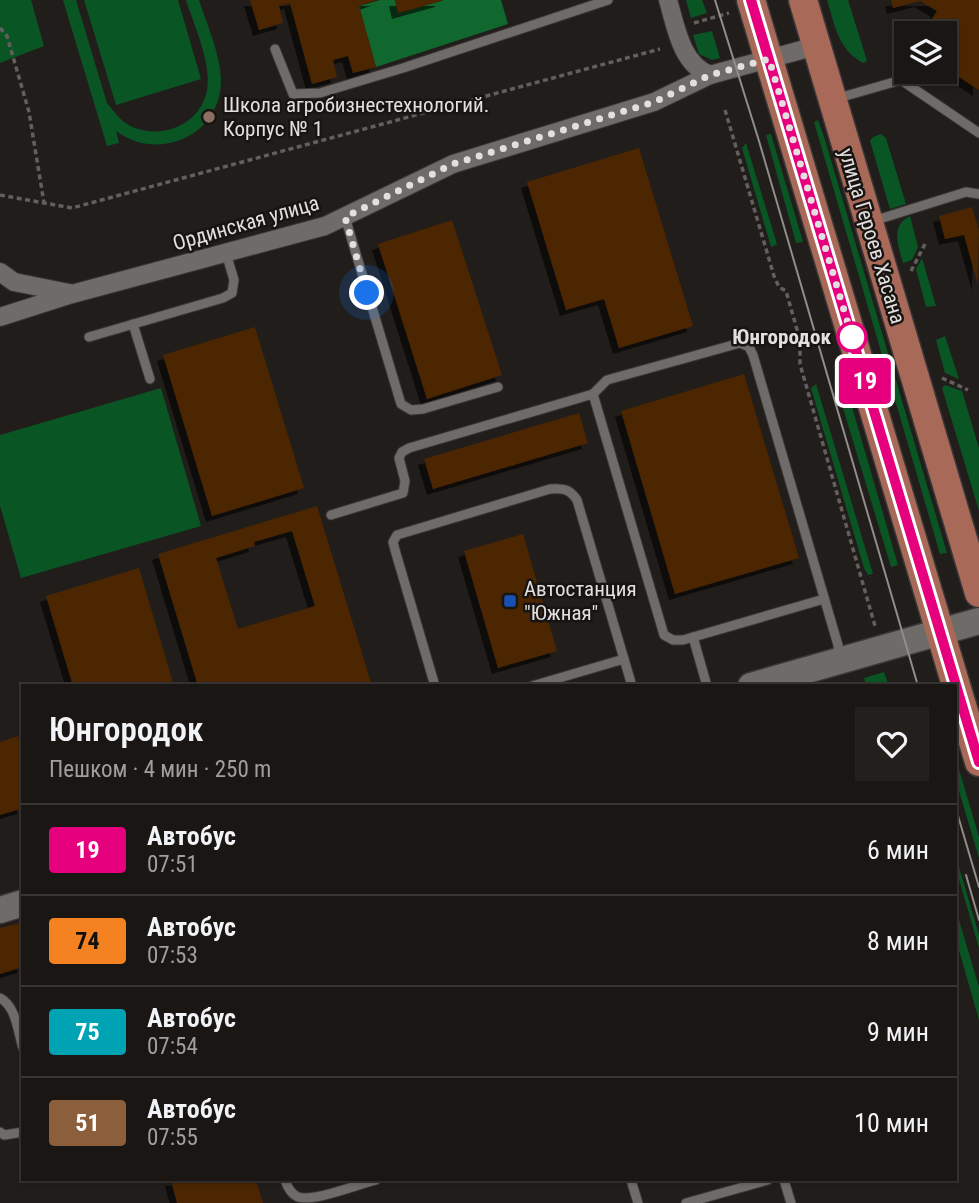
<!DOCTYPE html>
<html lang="ru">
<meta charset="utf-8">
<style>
body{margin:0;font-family:"Roboto Condensed",sans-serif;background:#221f1d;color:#f1f3f6;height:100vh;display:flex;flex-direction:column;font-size:26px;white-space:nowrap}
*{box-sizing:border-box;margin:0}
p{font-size:23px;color:#9f9fa0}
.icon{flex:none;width:38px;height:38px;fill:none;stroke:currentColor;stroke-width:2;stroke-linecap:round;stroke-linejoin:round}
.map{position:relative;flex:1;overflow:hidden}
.details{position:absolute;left:21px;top:684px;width:936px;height:497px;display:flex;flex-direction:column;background:#191614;border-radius:0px;box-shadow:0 2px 5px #0004,0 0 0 2px #373534}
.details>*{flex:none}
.badge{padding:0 14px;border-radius:5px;font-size:24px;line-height:46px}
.tools{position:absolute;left:894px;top:21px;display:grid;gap:14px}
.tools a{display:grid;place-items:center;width:63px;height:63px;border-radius:0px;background:#191614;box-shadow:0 2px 5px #0004,0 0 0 2px #373534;font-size:35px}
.you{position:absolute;width:35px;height:35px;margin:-18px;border:5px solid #fff;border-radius:50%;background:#1a73e8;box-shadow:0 0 0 10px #1a73e833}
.map>.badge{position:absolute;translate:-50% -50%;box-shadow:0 0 0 4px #fff}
.round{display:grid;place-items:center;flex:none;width:74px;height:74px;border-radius:0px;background:#221f1d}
.headline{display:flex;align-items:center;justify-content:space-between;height:119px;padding:0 28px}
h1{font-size:33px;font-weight:600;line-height:52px}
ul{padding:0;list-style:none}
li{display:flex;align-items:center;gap:21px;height:91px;padding:0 28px;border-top:2px solid #373534}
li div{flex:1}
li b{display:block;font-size:26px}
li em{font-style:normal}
li .badge{min-width:77px;font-weight:700;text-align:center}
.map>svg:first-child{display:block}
.green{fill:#095524}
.forest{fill:#10682e}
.building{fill:#4b2603;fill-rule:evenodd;filter:url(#shadow)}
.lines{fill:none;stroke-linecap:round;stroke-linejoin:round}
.lane-casing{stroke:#3a3736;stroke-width:11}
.street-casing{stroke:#3a3736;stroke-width:20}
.secondary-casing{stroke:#3a3736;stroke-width:29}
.primary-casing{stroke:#3a3736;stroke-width:31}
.path{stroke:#635f5e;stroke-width:3.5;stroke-dasharray:5 3.5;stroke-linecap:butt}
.lane{stroke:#6f6b68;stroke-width:9}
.street{stroke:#6f6b68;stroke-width:18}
.secondary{stroke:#6f6b68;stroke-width:26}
.primary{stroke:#a86959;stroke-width:28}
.tram{stroke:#908d8b;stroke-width:2}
.line-casing{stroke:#fff;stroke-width:16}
.line{stroke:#e6007e;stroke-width:10}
.walk{stroke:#e2dfde;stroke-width:7;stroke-dasharray:0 12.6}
.education-dot{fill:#8d6e63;stroke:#181412;stroke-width:2.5}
.stop-dot{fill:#fff;stroke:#e6007e;stroke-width:3.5}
.transit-dot{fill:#1a4fb4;stroke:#181412;stroke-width:2.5}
.labels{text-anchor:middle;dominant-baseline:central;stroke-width:5;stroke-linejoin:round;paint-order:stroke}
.poi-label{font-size:21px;fill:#e2dfde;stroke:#181412;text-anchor:start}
.street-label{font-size:21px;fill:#e2dfde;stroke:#181412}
.stop-label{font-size:21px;font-weight:bold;fill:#e2dfde;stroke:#181412;text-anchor:end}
</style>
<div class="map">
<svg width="979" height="1203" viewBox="0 0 979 1203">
<defs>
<filter id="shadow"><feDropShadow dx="-6" dy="6" stdDeviation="0" flood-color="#0009"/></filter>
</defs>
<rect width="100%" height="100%" fill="#211d1b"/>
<g class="green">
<path d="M0 0H31L44 46 0 63Z"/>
<path d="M63 0H76L107 103C115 113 123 124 135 128 165 139 201 123 207 90 212 64 194 25 186 0H199C207 25 220 53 221 79 222 135 159 163 116 131L119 143 107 146Z"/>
<path d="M84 0H178L201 79 116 105Z"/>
<path d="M686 0H702L707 13 691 18Z"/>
<path d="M827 0H848L867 61 863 63C838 49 835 26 827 0Z"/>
<path d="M712 31 720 58 712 60 699 54 693 35Z"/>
<path d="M818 120 825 140 947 553 940 554 814 122Z"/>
<path d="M771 134 803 242 796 243 766 135Z"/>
<path d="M881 134 886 138 906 204 890 209 870 141 873 137Z"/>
<path d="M746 143 777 244 771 247 742 148Z"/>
<path d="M910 216 918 247 912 260 903 263C898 245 890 226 910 216Z"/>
<path d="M922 258 936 306 926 307 916 269Z"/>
<path d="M945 336 959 379 945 373 936 340Z"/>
<path d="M843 376 898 565 891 567 834 378Z"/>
<path d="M816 384 873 574 868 575 864 568 811 388Z"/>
<path d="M945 385 962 391 979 448V511L942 388Z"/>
<path d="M161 388 201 526 21 578 0 506V435Z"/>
<path d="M884 672 889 686H881L880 682 866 686 864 678Z"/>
<path d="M956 759 979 837V858L956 781Z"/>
<path d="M956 857 979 935V948L956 869Z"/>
<path d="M956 910 979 987V1020L956 940Z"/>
</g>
<path class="forest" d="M380 0H395L398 13 444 0H501L508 24 376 67 359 6Z"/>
<g class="building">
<path d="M250 0H377L359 6 376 67 353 73 348 56 333 60 337 77 312 84 290 3 279 6 283 23 259 30Z"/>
<path d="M395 0H441V1L398 13Z"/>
<path d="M891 0H979V90L945 68V33H923L937 11 920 1 893 8Z"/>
<path d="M639 148 693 326 619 348 604 299 566 310 527 182Z"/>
<path d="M972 207 979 230 978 285 964 235 945 239 939 216Z"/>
<path d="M452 220 502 375 427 399 378 244Z"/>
<path d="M255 327 304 488 212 516 163 355Z"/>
<path d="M744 374 799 558 675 594 621 411Z"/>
<path d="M579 413 588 443 433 489 424 459Z"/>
<path d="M317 506 372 686H198L158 554ZM292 531 315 606 238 629 216 558 255 546 254 542Z"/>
<path d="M523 534 557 651 498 668 464 551Z"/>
<path d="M139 568 174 686H73L46 596Z"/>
<path d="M18 736 23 750V808L0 815V742Z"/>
<path d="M23 922V967L0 974V928Z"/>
<path d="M171 1180H256L263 1203H177Z"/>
</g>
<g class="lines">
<g class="lane-casing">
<g id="lane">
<path d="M275 49 293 94 320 93 403 68 608 0"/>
<path d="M835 99 901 80 979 133"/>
<path d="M345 217 401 404 411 410 423 409 498 387"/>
<path d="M873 221 966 192 979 194"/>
<path d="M133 324 150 379"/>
<path d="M89 337 223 298 232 293 234 280 226 253"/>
<path d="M593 394 664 635 673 640H683L824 599"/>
<path d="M331 515 403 493 405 481 399 458 402 452 409 448 593 394 607 380 740 343 749 347 753 355 838 645 839 659"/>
<path d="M693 637 707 686"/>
<path d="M435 686 395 550 393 542 397 535 550 489C563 488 570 489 577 500L632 686"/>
<path d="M532 686 624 659"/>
<path d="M0 998C16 1006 18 1032 23 1048"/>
<path d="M0 1132 4 1135 23 1132"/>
<path d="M285 1180C287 1186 291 1194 298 1197 315 1202 358 1184 376 1180"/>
<path d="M631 1180 638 1203"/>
<path d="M784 1180 791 1203"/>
<path d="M686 1203 768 1180"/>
</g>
</g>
<g class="street-casing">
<g id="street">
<path d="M668 0C676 27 681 64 710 75"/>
<path d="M0 272 14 282 69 293"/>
<path d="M0 317 72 294 325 226 453 164 654 102 710 75 816 46"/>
</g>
</g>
<g class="secondary-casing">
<g id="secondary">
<path d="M751 686 979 621"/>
<path d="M0 910 23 903"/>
</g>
</g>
<g class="primary-casing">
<g id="primary">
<path d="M751 0 979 762"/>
<path d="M803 0 979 593"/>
</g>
</g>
<g class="path">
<path d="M694 23 729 13"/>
<path d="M0 28 7 36 29 112 44 203"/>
<path d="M725 110 774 276 779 287 786 291 800 340V364L875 626"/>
<path d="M0 195 72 208 660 49"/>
<path d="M911 271 925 244"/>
<path d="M942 378 968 390"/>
</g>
<use href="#lane" class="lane"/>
<use href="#street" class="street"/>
<use href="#secondary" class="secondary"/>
<use href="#primary" class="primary"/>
<g class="tram">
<path d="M715 0 759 141 918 686"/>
<path d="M956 809 979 887"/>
<path d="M966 875 979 920"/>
</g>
</g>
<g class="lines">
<g class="line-casing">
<path id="line" d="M751 0 979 762"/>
</g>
<use href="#line" class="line"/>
<path class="walk" d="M367 293 345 217 453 164 654 102 710 75 769 59 852 337"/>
</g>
<circle class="education-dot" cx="209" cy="117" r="7"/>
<circle class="stop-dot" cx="852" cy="337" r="14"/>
<rect class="transit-dot" x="503" y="594" width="14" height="14" rx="3.5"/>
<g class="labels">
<g class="poi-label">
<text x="223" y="105">Школа агробизнестехнологий.<tspan x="223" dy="24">Корпус № 1</tspan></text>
<text x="524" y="589">Автостанция<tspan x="524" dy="24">"Южная"</tspan></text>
</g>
<g class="street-label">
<text transform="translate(246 223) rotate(-16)">Ординская улица</text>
<text transform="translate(872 236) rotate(73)">улица Героев Хасана</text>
</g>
<g class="stop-label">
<text x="831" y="337">Юнгородок</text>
</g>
</g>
</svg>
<div class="tools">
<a><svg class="icon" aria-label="layers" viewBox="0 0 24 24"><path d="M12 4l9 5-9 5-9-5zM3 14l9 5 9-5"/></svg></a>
</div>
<div class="you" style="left:367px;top:293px"></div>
<b class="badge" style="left:865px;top:381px;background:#e6007e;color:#fff">19</b>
<section class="details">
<div class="headline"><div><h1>Юнгородок</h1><p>Пешком · 4 мин · 250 m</p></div><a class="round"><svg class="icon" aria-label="heart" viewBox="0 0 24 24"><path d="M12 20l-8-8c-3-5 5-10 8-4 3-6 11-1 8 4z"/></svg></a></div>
<ul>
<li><span class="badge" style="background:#e6007e;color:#fff">19</span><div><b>Автобус</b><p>07:51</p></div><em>6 мин</em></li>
<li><span class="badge" style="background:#f58220;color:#111">74</span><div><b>Автобус</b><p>07:53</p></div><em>8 мин</em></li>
<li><span class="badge" style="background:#00a3b4;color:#fff">75</span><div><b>Автобус</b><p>07:54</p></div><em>9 мин</em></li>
<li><span class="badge" style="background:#8b5e3c;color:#fff">51</span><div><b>Автобус</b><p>07:55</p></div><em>10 мин</em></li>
</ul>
</section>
</div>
